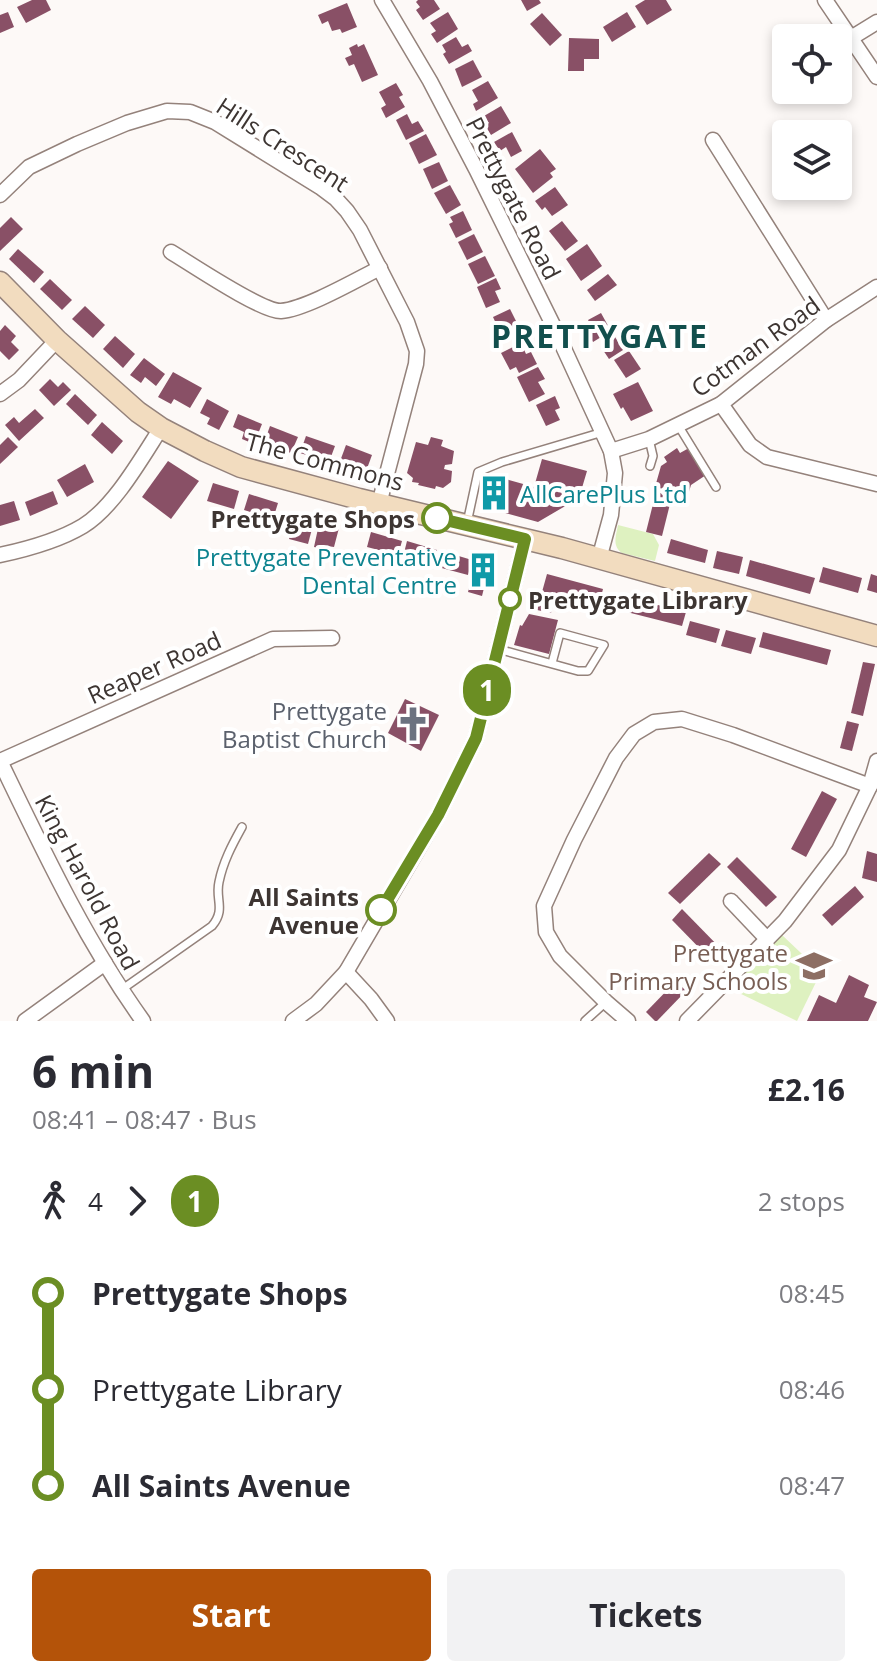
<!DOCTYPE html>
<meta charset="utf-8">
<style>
body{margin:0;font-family:"Open Sans",sans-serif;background:#f2f2f3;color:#2b2b33;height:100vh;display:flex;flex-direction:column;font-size:30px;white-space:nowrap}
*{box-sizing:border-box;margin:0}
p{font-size:26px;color:#7c7c81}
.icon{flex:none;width:44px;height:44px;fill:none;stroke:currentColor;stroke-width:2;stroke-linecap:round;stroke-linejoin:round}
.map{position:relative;height:1021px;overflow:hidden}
.sheet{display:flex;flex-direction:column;background:#fff;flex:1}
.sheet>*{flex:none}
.badge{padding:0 16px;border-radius:26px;font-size:28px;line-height:52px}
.controls{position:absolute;left:772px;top:24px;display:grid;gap:16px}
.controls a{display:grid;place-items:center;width:80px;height:80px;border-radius:8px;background:#fff;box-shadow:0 4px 12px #0003;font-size:40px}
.map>.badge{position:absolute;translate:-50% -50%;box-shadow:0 0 0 4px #fff}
.legs{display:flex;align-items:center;gap:12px;height:88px;padding:0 32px;font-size:26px}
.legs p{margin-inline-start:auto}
.overview{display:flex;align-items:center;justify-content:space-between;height:136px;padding:0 32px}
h1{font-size:44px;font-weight:700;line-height:60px}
.cta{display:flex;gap:16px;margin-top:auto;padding:16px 32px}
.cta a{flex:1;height:92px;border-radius:8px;background:#b45309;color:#fff;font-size:32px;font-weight:700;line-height:92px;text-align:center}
.cta a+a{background:#f2f2f3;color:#2b2b33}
ul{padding:0 32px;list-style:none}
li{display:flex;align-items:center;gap:28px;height:96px;font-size:30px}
li i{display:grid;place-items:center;width:12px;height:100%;margin:0 10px;background:currentColor}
li i::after{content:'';width:20px;height:20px;margin:-10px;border:6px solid;border-radius:50%;background:#fff}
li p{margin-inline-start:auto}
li:first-child i{background:linear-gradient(#0000 50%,currentColor 0)}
li:last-child i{background:linear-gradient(currentColor 50%,#0000 0)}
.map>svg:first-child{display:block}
.green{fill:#def1c0}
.building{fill:#895066}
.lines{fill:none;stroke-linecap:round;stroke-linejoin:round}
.lane-casing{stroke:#94827b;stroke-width:10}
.street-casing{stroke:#94827b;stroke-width:17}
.secondary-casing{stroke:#94827b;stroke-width:23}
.lane{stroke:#fff;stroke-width:7}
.street{stroke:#fff;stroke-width:14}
.secondary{stroke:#f2dcbf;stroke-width:20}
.line-1-casing{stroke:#fff;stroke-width:18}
.line-1{stroke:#6b8e23;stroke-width:12}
.stop-1-dot{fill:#fff;stroke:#6b8e23;stroke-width:4}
.labels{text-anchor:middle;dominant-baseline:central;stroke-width:8;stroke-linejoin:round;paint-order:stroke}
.street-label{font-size:24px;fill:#3d3532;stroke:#fff}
.culture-label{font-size:24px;fill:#0d838f;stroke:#fff;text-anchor:start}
.stop-label{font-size:24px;font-weight:bold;fill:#3d3532;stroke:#fff;text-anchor:end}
.worship-label{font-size:24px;fill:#5b616d;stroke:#fff;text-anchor:end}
.education-label{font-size:24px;fill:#785e54;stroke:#fff;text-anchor:end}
.district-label{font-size:32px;font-weight:bold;letter-spacing:2px;fill:#124f4d;stroke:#fff}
</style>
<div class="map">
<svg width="877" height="1021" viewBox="0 0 877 1021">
<rect width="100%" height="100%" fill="#fdf9f7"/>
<g class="green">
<path d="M618 525 653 534 659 545 655 561 622 553C612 546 616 536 618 525Z"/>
<path d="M782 935 821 972 797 1021 739 993 732 987Z"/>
</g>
<g class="building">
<path d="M32 0H46L51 10 26 23 17 7Z"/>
<path d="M418 0H434L440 9 423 20 416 10 420 7 416 2Z"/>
<path d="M521 0H539L541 3 527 11Z"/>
<path d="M645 0H666L672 10 647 25 635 6Z"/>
<path d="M347 3 357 27 342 33 340 29 332 31 328 21 322 24 318 15Z"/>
<path d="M8 12 14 27 0 33V15Z"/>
<path d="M448 12 458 29 437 43 431 34 436 31 430 23Z"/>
<path d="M627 12 636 27 612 42 603 27Z"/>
<path d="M542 13 562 35 550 46 530 24Z"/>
<path d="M456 37 462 47 468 44 472 51 449 64 443 54 446 52 442 45Z"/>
<path d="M569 38 599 39V59H584V71H568Z"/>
<path d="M357 44 358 47 364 44 378 75 362 82 354 64 349 66 345 58 352 55 349 48Z"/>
<path d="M473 60 482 77 462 87 455 69Z"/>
<path d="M488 81 498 98 476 111 473 104 478 101 472 90Z"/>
<path d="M396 83 403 95 399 97 405 107 386 118 381 108 386 105 379 92Z"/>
<path d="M501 106 511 123 491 135 485 125 489 123 484 116Z"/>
<path d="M407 114 412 124 418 121 424 131 406 140 396 120Z"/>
<path d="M512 132 522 151 511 157 506 147 500 151 494 142Z"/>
<path d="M426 134 437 155 419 164 409 143Z"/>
<path d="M540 149 556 169 550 173 553 177 533 193 515 169Z"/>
<path d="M439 162 448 181 432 189 423 169Z"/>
<path d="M450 185 461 205 446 214 434 193Z"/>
<path d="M555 187 568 205 552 216 545 207 542 210 535 201Z"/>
<path d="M463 211 472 230 456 238 449 224 453 222 450 217Z"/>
<path d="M11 217 23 229 0 251V228Z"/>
<path d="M562 221 578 241 565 251 549 231Z"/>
<path d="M474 234 483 252 467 260 458 242Z"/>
<path d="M587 244 602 266 581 281 566 259Z"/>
<path d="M18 249 44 272 34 283 9 259Z"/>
<path d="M485 256 495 276 478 284 468 264Z"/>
<path d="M608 274 617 285 595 301 587 290Z"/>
<path d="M496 278 501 289 495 291 500 302 486 308 477 287Z"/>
<path d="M50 279 72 300 62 310 40 289Z"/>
<path d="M85 306 105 325 93 338 72 319Z"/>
<path d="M510 309 522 333 504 341 493 317Z"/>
<path d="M601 313 611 331 593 342 587 333 593 329 588 320Z"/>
<path d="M5 325 16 336 11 342 19 350 9 360 0 351V331Z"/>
<path d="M115 336 135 354 123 368 103 349Z"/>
<path d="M615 337 623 350 609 359 601 347Z"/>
<path d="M521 343 526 354 531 352 537 364 519 373 516 367 510 370 501 353Z"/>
<path d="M629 351 641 369 626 378 614 360Z"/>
<path d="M144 358 165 374 156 386 145 377 141 383 130 375Z"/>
<path d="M538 367 545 379 538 382 545 394 529 402 517 377Z"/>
<path d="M173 372 202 388 190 408 174 399 171 404 158 397Z"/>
<path d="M50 379 58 387 63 382 71 390 54 406 39 390Z"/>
<path d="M638 382 653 411 631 421 623 407 621 409 613 394Z"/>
<path d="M75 394 97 415 88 425 66 404Z"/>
<path d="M555 396 560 408 555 410 560 420 546 426 536 405Z"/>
<path d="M207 399 229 411 219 430 207 424 210 418 200 413Z"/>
<path d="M35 409 44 418 19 441 5 425 14 417 19 423Z"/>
<path d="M238 414 262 424 254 444 242 439 244 432 233 427Z"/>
<path d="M102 422 123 441 112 454 91 435Z"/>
<path d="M270 426 298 437 291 453 264 443Z"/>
<path d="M306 436 335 446 329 462 300 453Z"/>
<path d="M8 437 18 447 0 464V445Z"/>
<path d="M431 437 443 440 441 446 454 451 452 464 445 465 444 469 452 471 451 482 443 488 436 486 435 489 418 485 419 483 412 482 413 478 407 473 416 442 428 445Z"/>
<path d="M346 445 372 455 365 474 339 464Z"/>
<path d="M677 448 680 453 689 448 706 475 691 485 688 495 655 487 661 466 667 462 664 457Z"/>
<path d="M542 459 587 471 579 498 538 522 483 507 491 475 534 487Z"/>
<path d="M168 461 199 481 171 519 142 497Z"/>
<path d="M85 464 94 482 67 497 57 480Z"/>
<path d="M213 483 239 491 234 509 207 501Z"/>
<path d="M53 491 58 504 30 516 25 502Z"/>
<path d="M656 492 672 496 662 536 646 532Z"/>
<path d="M249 494 278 503 273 519 244 510Z"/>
<path d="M14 501 20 520 0 526V505Z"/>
<path d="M295 520 313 525 308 544 289 539Z"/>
<path d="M319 524 339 528 334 547 327 546 326 550 314 547Z"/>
<path d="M371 532 402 541 398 555 367 547Z"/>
<path d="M671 539 708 550 705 563 667 553Z"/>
<path d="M407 541 437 550 432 566 403 557Z"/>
<path d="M442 551 472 560 468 575 438 567Z"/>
<path d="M717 551 743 557 739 574 713 568Z"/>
<path d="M478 555 495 560 489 580H486L482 596 468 592Z"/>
<path d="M750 560 815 578 810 594 746 576Z"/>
<path d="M823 567 862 578 858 593 819 582Z"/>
<path d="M547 574 603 589 597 612 554 600 551 613 537 610Z"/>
<path d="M871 574 877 576V593L867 590Z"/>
<path d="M618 595 686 612 682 626 615 609Z"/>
<path d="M529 614 558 620 549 654 514 645 520 625 522 626Z"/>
<path d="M690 621 720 629 716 643 686 635Z"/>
<path d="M726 630 756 638 751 654 721 646Z"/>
<path d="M763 632 831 650 827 665 759 647Z"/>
<path d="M863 662 875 664 863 716 851 713Z"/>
<path d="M405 699 439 715 421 751 388 733Z"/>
<path d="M847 721 859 724 852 751 840 748Z"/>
<path d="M822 791 837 799 806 857 791 849Z"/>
<path d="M867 851 877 854V882L862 878Z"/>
<path d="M709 853 721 864 680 904 668 893Z"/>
<path d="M737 857 777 897 766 907 727 867Z"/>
<path d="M855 886 864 897 832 926 822 915Z"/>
<path d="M682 909 725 953 714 963 672 920Z"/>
<path d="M849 975 869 985 864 997 877 1002 868 1021H807L819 995 836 1003Z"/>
<path d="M676 981 686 991 657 1021H655L646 1012Z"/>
</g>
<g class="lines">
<g class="lane-casing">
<g id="lane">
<path d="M678 425 716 487"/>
<path d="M649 439 653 456 650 466"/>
<path d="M467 523 478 472 502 462 603 432"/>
<path d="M498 649 578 671H588L604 645 560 633 552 663"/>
<path d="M121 990 212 926C226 909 215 900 219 882 223 862 232 845 242 827"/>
<path d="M585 1021 606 1002"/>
</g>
</g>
<g class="street-casing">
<g id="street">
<path d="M382 0 430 81 476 169 554 327 611 451 615 473 611 515 599 559"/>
<path d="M825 0 877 77"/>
<path d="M851 38 877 22"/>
<path d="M713 140 826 320"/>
<path d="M0 195 29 167 77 144 127 123 167 111 190 112 215 122 320 187 336 199 347 211 360 230 407 322 417 351 416 364 379 504"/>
<path d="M171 252C191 264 262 312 281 311 306 309 356 280 380 268"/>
<path d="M0 394 19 380 57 340"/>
<path d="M721 404 750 445 767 457 877 484"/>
<path d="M611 451 649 439 721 404 826 320 877 287"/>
<path d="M0 555C28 549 58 541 83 526 114 507 141 459 161 428"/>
<path d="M0 761 273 639 332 638"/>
<path d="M0 761C43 850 85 940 143 1021"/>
<path d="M731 901 767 939"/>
<path d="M346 972 371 999 387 1021"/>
<path d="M25 1021 105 963"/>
<path d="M293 1021 316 1004 346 972 438 815 476 738 525 539"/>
<path d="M628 1021 606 1002 560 956 546 932 544 906 574 840 616 758 634 734 654 722 682 719 733 735 870 786"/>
<path d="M687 1021 785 921 839 850 870 786 877 761"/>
</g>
</g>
<g class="secondary-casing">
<path id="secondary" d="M0 282 57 340 138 412 161 428 205 451 241 467 359 499 562 548 877 636"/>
</g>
<use href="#lane" class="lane"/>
<use href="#street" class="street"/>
<use href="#secondary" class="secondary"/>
</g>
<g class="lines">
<g class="line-1-casing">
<path id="line-1" d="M381 910 438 815 476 738 525 539 437 518"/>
</g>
<use href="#line-1" class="line-1"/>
</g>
<defs>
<g id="building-bare" transform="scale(2.76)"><path d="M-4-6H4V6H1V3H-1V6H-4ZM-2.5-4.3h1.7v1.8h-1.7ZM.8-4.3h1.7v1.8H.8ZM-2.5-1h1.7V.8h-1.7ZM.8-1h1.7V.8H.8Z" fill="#0f9aa8" stroke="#fff" stroke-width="2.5" paint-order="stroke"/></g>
<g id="church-bare" transform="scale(2.76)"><path d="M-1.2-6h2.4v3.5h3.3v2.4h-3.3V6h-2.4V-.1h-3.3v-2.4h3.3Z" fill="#6b7280" stroke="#fff" stroke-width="2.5" paint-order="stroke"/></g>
<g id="school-bare" transform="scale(2.76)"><path d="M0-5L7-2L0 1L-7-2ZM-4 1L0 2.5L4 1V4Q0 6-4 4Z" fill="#8d6e63" stroke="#fff" stroke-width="2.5" paint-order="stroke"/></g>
</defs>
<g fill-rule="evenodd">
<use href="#building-bare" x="494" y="493"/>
<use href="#building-bare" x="483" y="570"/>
<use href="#church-bare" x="413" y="724"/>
<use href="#school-bare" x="814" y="966"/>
</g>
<g class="stop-1-dot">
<circle cx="437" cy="518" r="14"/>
<circle cx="510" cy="599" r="10"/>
<circle cx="381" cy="910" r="14"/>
</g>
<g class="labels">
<g class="street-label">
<text transform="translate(283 144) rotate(33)">Hills Crescent</text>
<text transform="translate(514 198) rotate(63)">Prettygate Road</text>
<text transform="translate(755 346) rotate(-36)">Cotman Road</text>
<text transform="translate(325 461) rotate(15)">The Commons</text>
<text transform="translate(154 667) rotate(-24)">Reaper Road</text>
<text transform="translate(88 882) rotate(62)">King Harold Road</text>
</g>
<g class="culture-label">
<text x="520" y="493">AllCarePlus Ltd</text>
<text x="457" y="556" text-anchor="end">Prettygate Preventative<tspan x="457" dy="28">Dental Centre</tspan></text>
</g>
<g class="stop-label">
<text x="415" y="518">Prettygate Shops</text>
<text x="528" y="599" text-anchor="start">Prettygate Library</text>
<text x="359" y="896">All Saints<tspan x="359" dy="28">Avenue</tspan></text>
</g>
<g class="worship-label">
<text x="387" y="710">Prettygate<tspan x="387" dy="28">Baptist Church</tspan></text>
</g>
<g class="education-label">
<text x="788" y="952">Prettygate<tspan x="788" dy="28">Primary Schools</tspan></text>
</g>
<g class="district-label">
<text x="600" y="335">PRETTYGATE</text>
</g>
</g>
</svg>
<div class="controls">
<a><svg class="icon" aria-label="locate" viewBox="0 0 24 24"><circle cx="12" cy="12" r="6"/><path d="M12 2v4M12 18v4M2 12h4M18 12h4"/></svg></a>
<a><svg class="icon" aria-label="layers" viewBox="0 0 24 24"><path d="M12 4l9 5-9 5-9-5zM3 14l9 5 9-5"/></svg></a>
</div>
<b class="badge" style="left:487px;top:690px;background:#6b8e23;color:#fff">1</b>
</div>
<section class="sheet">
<div class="overview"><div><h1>6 min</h1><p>08:41 – 08:47 · Bus</p></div><b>£2.16</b></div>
<div class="legs"><svg class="icon" aria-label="walk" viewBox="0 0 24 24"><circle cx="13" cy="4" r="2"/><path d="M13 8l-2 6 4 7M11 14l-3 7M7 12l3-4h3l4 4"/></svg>4<svg class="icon" aria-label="forward" viewBox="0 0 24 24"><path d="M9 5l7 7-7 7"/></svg><b class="badge" style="background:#6b8e23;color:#fff">1</b><p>2 stops</p></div>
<ul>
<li><i style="color:#6b8e23"></i><b>Prettygate Shops</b><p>08:45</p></li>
<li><i style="color:#6b8e23"></i><span>Prettygate Library</span><p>08:46</p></li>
<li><i style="color:#6b8e23"></i><b>All Saints Avenue</b><p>08:47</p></li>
</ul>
<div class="cta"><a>Start</a><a>Tickets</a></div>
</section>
